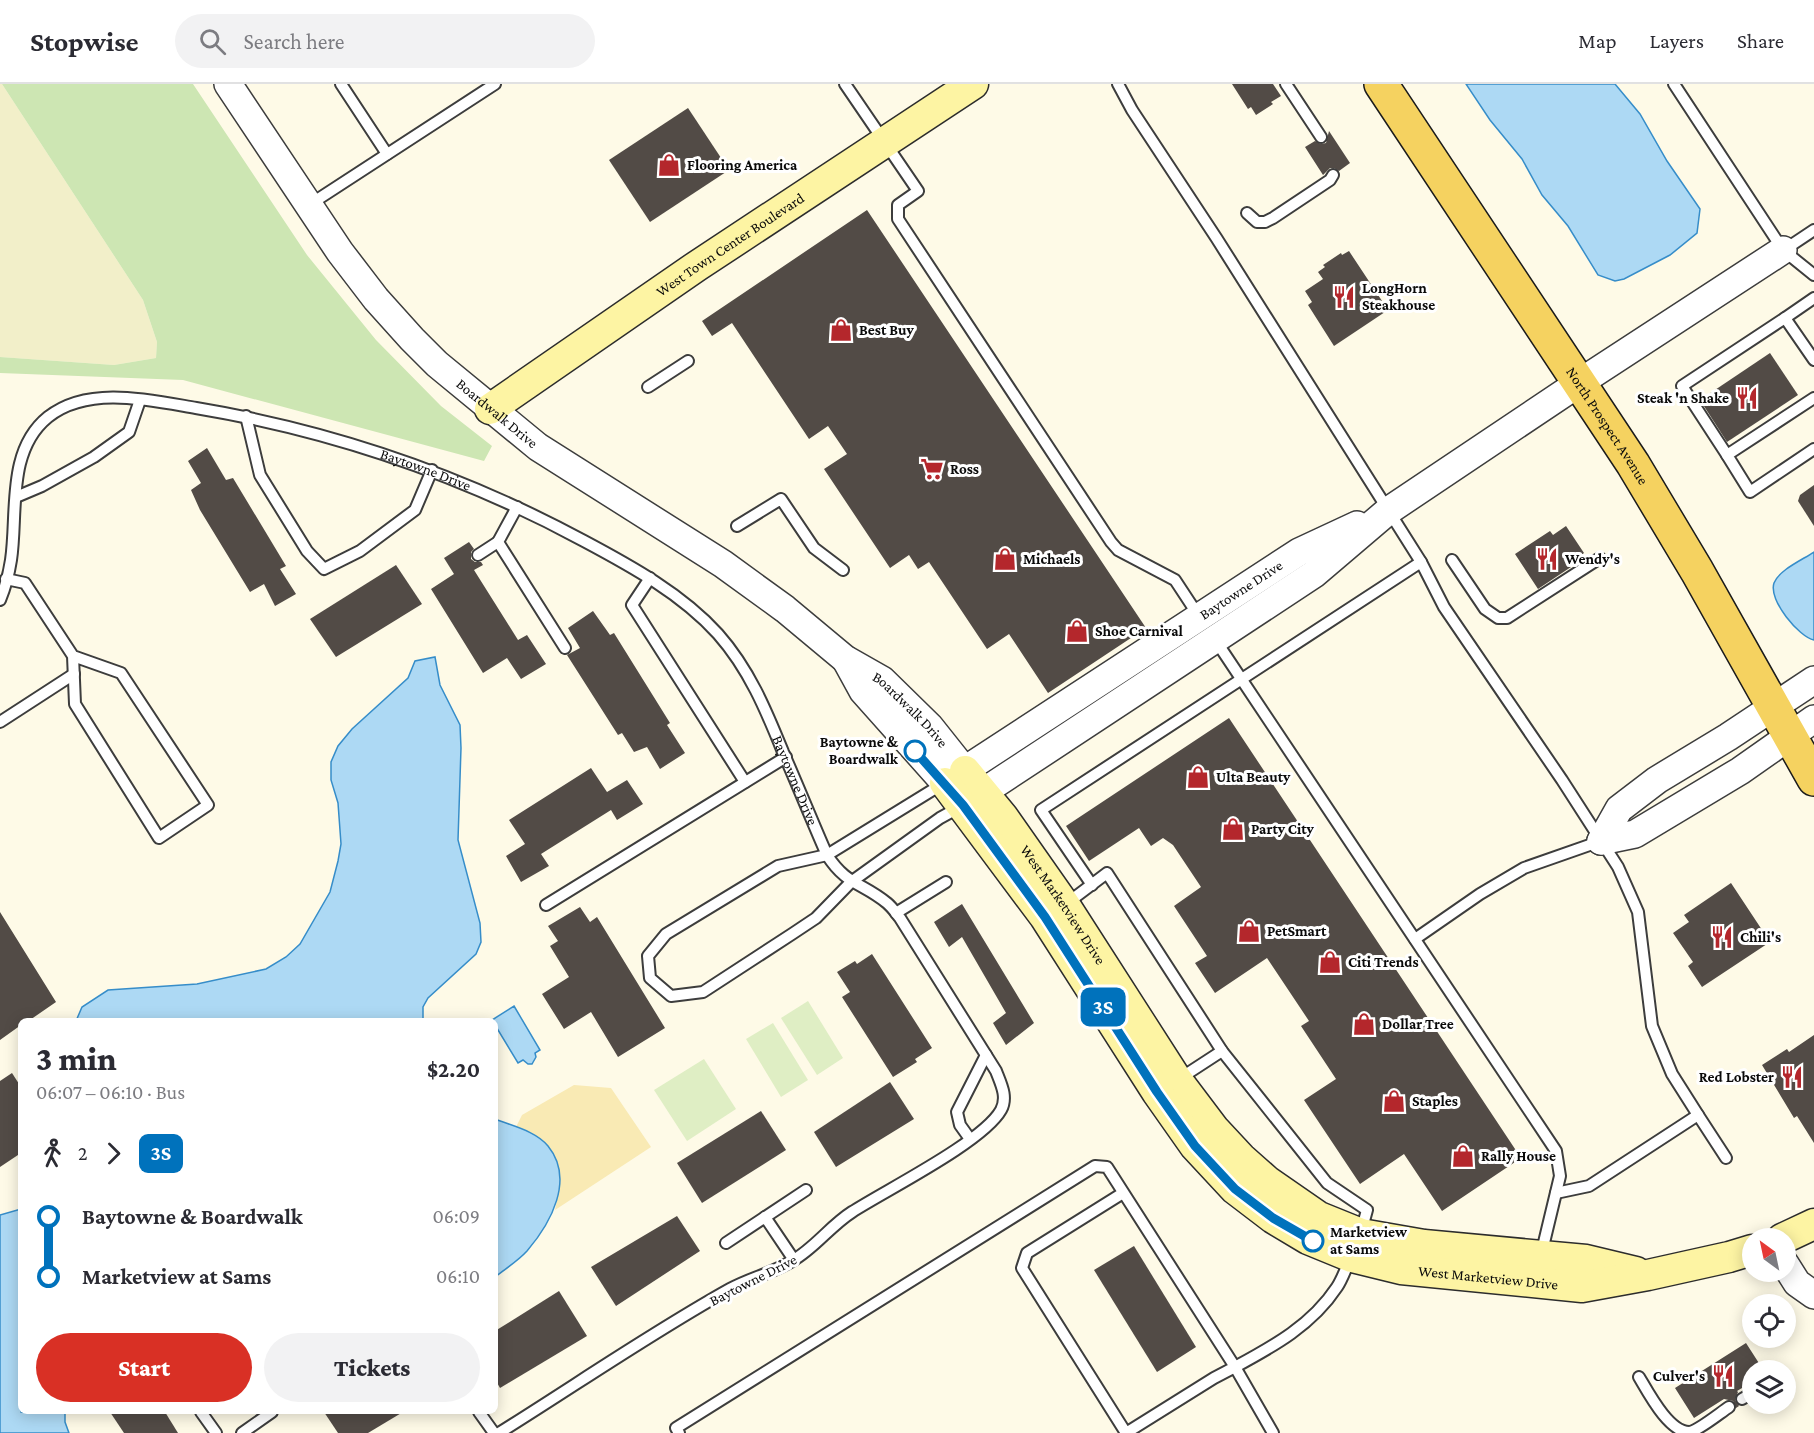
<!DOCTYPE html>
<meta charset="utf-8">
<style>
body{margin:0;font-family:"Crimson Pro",serif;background:#f2f2f3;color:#2b2b33;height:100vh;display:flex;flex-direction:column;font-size:22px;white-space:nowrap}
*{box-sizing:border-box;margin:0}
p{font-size:20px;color:#7c7c81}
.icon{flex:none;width:33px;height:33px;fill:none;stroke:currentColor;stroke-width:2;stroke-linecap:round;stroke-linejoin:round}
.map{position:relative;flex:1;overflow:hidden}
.sheet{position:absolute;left:18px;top:934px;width:480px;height:396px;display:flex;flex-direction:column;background:#fff;border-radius:9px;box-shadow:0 3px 15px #0003}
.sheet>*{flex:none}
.badge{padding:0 12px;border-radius:9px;font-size:21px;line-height:39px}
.needle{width:39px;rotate:327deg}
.buttons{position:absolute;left:1742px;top:1144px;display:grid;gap:12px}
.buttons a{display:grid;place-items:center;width:54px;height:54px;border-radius:50%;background:#fff;box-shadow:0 3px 15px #0003;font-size:30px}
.map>.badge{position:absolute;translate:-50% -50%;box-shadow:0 0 0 3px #fff}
.legs{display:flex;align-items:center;gap:9px;height:66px;padding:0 18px;font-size:20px}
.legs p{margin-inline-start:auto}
.summary{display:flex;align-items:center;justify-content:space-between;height:102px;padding:0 18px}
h1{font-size:33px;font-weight:800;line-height:45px}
.button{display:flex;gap:12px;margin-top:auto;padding:12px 18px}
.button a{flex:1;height:69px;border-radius:36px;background:#d93025;color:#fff;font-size:24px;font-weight:800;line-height:69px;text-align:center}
.button a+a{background:#f2f2f3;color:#2b2b33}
ul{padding:0 18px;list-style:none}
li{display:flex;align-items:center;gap:21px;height:60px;font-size:22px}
li i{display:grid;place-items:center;width:9px;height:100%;margin:0 8px;background:currentColor}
li i::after{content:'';width:15px;height:15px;margin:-8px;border:4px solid;border-radius:50%;background:#fff}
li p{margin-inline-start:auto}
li:first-child i{background:linear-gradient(#0000 50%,currentColor 0)}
li:last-child i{background:linear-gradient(currentColor 50%,#0000 0)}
header{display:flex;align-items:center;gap:36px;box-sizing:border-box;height:84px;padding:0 30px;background:#fff;border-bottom:2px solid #e1e1e2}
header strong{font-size:28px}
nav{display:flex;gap:33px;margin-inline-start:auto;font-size:21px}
.search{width:420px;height:54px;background:#f2f2f3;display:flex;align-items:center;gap:15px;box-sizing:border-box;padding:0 21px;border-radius:33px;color:#7c7c81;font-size:22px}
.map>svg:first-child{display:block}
.farmland{fill:#f2efc9}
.green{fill:#cde6b3}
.sand{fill:#f9eab4}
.pitch{fill:#dfeec4}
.water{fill:#add9f4;stroke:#368dc9;stroke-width:1.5}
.building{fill:#524b46}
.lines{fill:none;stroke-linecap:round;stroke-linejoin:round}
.service-casing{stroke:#3d3d3d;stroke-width:14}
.tertiary-casing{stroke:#3d3d3d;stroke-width:30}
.secondary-casing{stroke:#2c2c2c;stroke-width:33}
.primary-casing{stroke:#1b1b1b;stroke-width:36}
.service{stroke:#fff;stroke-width:10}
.tertiary{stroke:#fff;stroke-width:27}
.secondary{stroke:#fdf4a3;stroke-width:30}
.primary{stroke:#f5d260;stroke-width:33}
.line-1-casing{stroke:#fff;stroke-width:14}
.line-1{stroke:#0072bc;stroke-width:9}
.stop-1-dot{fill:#fff;stroke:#0072bc;stroke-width:3}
.labels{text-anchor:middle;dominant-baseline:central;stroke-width:6;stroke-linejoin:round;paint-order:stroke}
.poi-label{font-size:15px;font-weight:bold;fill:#0a0a0a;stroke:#fff;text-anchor:start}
.street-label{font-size:15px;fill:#0a0a0a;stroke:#fff}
.stop-label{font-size:15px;font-weight:bold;fill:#0a0a0a;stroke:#fff;text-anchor:end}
</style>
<header>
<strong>Stopwise</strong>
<div class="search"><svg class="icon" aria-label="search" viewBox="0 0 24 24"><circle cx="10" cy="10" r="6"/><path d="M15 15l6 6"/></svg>Search here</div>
<nav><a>Map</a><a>Layers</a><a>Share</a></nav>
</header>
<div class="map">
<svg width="1814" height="1349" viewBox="0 0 1814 1349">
<rect width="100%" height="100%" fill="#fefae7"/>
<path class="farmland" d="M0 0H2L143 216 157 258 156 274 114 281 0 273Z"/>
<path class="green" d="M2 0H193L307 171 376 256 441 322 492 362 484 377 183 296 0 289V273L114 281 156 274 157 258 143 216Z"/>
<path class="sand" d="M574 1001 611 1004 651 1063 555 1126 560 1101 516 1043 522 1031Z"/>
<g class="pitch">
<path d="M808 917 843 974 817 991 781 934Z"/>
<path d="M773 939 808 996 781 1013 746 955Z"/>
<path d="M704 975 736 1025 687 1057 654 1006Z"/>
</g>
<g class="water">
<path d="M1466 0H1615L1640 30 1667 77 1700 125 1697 149 1670 171 1624 195 1615 197 1598 191 1568 142 1542 111 1522 75 1490 36Z"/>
<path d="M1814 468V556C1799 553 1768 516 1774 499 1779 486 1802 476 1814 468Z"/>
<path d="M435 573 440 601 460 641 461 664 458 756 480 839 481 858 476 870 428 914 423 923V937H76L82 923 108 906 197 900 266 885 286 873 300 860 330 808 338 777 341 760 338 719 331 696V678L338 662 352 645 408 594 415 577Z"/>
<path d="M514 922 540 966 535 969 536 973 532 980H528L523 976 518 979 495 941V938L492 936Z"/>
<path d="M495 1035C512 1042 536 1047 548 1062 575 1095 551 1139 527 1167 518 1177 505 1185 495 1193Z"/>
<path d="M21 1125V1328H65V1338L69 1349H0V1131Z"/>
</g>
<g class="building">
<path d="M1232 0H1273L1281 12 1271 18 1273 20 1256 31 1251 23 1248 25Z"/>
<path d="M688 24 729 86 650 138 609 76Z"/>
<path d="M1329 47 1350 79 1339 87 1334 84H1330L1323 91 1305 63 1315 57 1321 60 1326 59Z"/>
<path d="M867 126 1146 544 1048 609 1009 550 987 565 929 478 918 485 909 471 890 484 824 385 847 370 828 342 809 355 732 239 712 252 702 237Z"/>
<path d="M1349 167 1388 226 1334 262 1308 221 1312 218 1305 207 1323 195 1318 188 1325 183 1323 181 1341 169 1342 171Z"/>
<path d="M1770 269 1798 311 1727 358 1700 316Z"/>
<path d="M207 364 226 396 233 394 286 482 280 485 296 510 275 522 264 500 250 508 200 426 191 406 201 399 188 377Z"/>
<path d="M1814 401V442L1798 417 1800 411Z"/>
<path d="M1566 442 1584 469 1569 480 1571 483 1538 505 1515 470 1550 447 1553 451Z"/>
<path d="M469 458 474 465 471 468V475L475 478H481L483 481 474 486 518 556 527 551 546 580 521 595 507 574 483 589 431 505 454 490 444 474Z"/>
<path d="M396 481 422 520 336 573 310 535Z"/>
<path d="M593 527 610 551 614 549 670 639 667 641 685 669 660 685 647 663 634 668 622 649 618 651 567 571 580 564 568 544Z"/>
<path d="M1229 634 1521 1074 1442 1127 1404 1070 1360 1100 1304 1016 1336 995 1301 942 1309 937 1267 874 1215 909 1195 879 1207 872 1174 822 1201 803 1173 761 1163 754 1151 762 1139 744 1089 777 1066 742Z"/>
<path d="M591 684 607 708 627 696 643 720 617 736 611 726 541 770 549 782 521 798 506 772 525 760 509 736Z"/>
<path d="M1731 799 1770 858 1702 903 1688 882 1693 878 1673 849 1689 838 1684 831Z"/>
<path d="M962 820 1034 939 1006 961 993 939 1006 929 962 853 949 863 934 838Z"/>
<path d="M580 823 590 838 597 833 665 944 618 973 591 928 564 945 542 910 569 893 550 862 558 857 548 842Z"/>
<path d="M0 828 56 918 27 938H21V941L0 956Z"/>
<path d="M872 870 932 964 915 975 917 978 893 993 842 913 850 908 837 888 855 877 857 880Z"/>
<path d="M1814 951V1059L1797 1032 1794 1034 1762 981 1787 965 1789 968Z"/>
<path d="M12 989 21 1003V1069L0 1083V997Z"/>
<path d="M890 998 914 1035 836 1083 814 1048Z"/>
<path d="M761 1027 786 1066 702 1119 677 1079Z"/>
<path d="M677 1132 700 1167 616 1222 591 1183Z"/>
<path d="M1134 1162 1196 1263 1157 1288 1094 1186Z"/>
<path d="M559 1207 587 1252 500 1304 495 1295V1247Z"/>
<path d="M1746 1259 1764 1287H1752V1298L1737 1307 1738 1308 1735 1316 1739 1322 1736 1324 1733 1317 1724 1315 1694 1334 1675 1304Z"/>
<path d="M110 1328H165L178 1349H124Z"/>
<path d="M324 1328H403L368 1349H338Z"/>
</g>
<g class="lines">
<g class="service-casing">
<g id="service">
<path d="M341 0 387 70"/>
<path d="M845 0 918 107 898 121V135L1111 458 1118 466 1175 496 1200 534"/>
<path d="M1118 0 1132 26 1217 155 1421 478 1444 523 1562 696 1618 783 1638 828 1652 942 1672 990 1698 1031 1589 1102 1556 1109"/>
<path d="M1286 0 1321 53"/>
<path d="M1674 0 1783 166 1814 191"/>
<path d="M309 121 495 0"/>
<path d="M1247 129 1257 138H1265L1273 134 1330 96 1333 91"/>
<path d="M1784 166 1814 146"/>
<path d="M1814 214 1785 234 1814 276"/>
<path d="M648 303 688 277"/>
<path d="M1814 314 1727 371 1750 408 1814 365"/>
<path d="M246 332 260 391 307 467 324 485 360 467 415 426 432 386"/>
<path d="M1727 371 1682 302 1785 234"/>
<path d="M16 413 42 402 94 373 129 348 140 316"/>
<path d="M517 423 498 458 565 564"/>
<path d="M737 442 781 415 814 464 843 486"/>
<path d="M478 471 498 458"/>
<path d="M1452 476 1485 525 1498 534H1507L1600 474"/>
<path d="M650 494 632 521 745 698"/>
<path d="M6 495 25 499 73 572 121 589 208 721 159 754 75 620 73 572"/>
<path id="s1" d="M0 516C5 504 9 489 11 476 18 429 6 367 48 333 88 301 150 316 196 324 334 347 460 390 584 457 631 482 682 510 718 550 749 585 766 626 783 668 798 702 812 737 827 771 846 801 863 799 887 819 892 823 896 829 900 834L996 987C1001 1000 1008 1013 1001 1026 983 1058 886 1106 852 1128 830 1142 815 1164 792 1177 773 1189 750 1194 730 1205 651 1249 576 1301 499 1349"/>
<path d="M1216 557 1556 1067 1560 1092 1541 1171"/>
<path d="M0 638 74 590"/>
<path d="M944 699 827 771 778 782 666 850 648 872 650 894 671 912 703 908 792 850 816 834 851 798 940 734 960 723"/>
<path d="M1092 801 1041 726 1421 478"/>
<path d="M1066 820 1107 789 1222 967 1327 1099 1367 1126 1361 1148"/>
<path d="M546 821 786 673"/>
<path d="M896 829 946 798"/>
<path d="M1415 855 1480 810 1524 784 1601 757"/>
<path d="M1179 995 1222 967"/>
<path d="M1698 1031 1726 1074"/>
<path d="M970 1055 960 1041 957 1028 986 971"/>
<path d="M765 1133 794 1176"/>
<path d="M726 1159 806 1106"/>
<path d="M1639 1293C1648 1308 1669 1349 1690 1348 1699 1346 1720 1329 1729 1323"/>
<path d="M1742 1315 1752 1309"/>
<path d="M201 1328 216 1349"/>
<path d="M479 1328 494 1349"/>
<path d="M242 1349 272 1328"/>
<path d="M679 1349 676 1344 1095 1082 1107 1083 1235 1283 1214 1294 1126 1349 1022 1184 1027 1169 1123 1109"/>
<path d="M1273 1349 1235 1283C1274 1262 1312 1241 1337 1203 1343 1194 1346 1183 1351 1174"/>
</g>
</g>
<g class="tertiary-casing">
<g id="tertiary">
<path id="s2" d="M228 0 340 168 376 215 412 255 437 280 538 363 723 480 785 525 845 575 882 596 930 643 965 687"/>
<path id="s3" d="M846 576 863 607 945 699 1299 468 1357 441"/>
<path d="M965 720 1314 490 1388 427 1579 299 1783 166"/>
<path d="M1601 757 1619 725 1657 696 1728 653 1814 596"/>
<path d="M1601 757 1635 750 1740 687 1814 635"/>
<path d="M1785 1180 1797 1199 1814 1211"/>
</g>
</g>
<g class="secondary-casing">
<g id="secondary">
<path id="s4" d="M490 325 697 182 973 0"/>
<path id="s5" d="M965 687 1003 733 1064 820 1177 996 1214 1045 1241 1074 1267 1097 1319 1133 1361 1150 1424 1161 1586 1176 1636 1188"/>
<path id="s6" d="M945 699 1045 833 1157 1008 1195 1062 1235 1105 1273 1134 1308 1155 1352 1173 1401 1185 1582 1203 1648 1191 1729 1173 1752 1166"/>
<path d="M1782 1155 1814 1140"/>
</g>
</g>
<g class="primary-casing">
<g id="primary">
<path id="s7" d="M1381 0 1633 380 1697 487 1814 695"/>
</g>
</g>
<use href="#service" class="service"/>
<use href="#tertiary" class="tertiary"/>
<use href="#secondary" class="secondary"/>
<use href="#primary" class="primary"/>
</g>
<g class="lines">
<g class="line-1-casing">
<path id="line-1" d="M915 667 963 721 1045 833 1157 1008 1195 1062 1235 1105 1273 1134 1313 1157"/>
</g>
<use href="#line-1" class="line-1"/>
</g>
<defs>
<g id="shop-bare" transform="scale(1.8)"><path d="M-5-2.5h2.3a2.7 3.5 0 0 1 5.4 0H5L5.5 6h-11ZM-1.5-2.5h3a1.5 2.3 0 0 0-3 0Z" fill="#b4272c" stroke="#fff" stroke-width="2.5" paint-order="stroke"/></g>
<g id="restaurant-bare" transform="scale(1.8)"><path d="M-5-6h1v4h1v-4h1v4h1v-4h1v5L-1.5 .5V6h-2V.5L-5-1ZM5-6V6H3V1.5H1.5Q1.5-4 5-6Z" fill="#b4272c" stroke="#fff" stroke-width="2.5" paint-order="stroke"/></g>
<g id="supermarket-bare" transform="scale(1.8)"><path d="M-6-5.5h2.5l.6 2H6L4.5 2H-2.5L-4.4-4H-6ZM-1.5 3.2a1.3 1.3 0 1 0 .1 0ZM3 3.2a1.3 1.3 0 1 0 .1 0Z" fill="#b4272c" stroke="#fff" stroke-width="2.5" paint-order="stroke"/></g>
</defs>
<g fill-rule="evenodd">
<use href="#shop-bare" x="669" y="81"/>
<use href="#restaurant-bare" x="1344" y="213"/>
<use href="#shop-bare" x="841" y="246"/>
<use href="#restaurant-bare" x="1747" y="314"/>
<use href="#supermarket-bare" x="932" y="385"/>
<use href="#shop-bare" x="1005" y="475"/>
<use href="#restaurant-bare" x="1547" y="475"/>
<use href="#shop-bare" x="1077" y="547"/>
<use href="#shop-bare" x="1198" y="693"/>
<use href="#shop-bare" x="1233" y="745"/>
<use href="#shop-bare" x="1249" y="847"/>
<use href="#restaurant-bare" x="1722" y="853"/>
<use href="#shop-bare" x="1330" y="878"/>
<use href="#shop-bare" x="1364" y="940"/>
<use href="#restaurant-bare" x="1792" y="993"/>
<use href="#shop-bare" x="1394" y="1017"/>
<use href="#shop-bare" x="1463" y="1072"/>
<use href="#restaurant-bare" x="1723" y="1292"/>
</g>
<g class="stop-1-dot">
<circle cx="915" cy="667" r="10"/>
<circle cx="1313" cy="1157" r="10"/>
</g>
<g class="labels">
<g class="poi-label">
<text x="687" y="81">Flooring America</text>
<text x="1362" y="204">LongHorn<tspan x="1362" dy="17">Steakhouse</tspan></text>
<text x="859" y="246">Best Buy</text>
<text x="1729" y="314" text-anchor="end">Steak 'n Shake</text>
<text x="950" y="385">Ross</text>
<text x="1023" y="475">Michaels</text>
<text x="1565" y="475">Wendy's</text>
<text x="1095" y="547">Shoe Carnival</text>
<text x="1216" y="693">Ulta Beauty</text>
<text x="1251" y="745">Party City</text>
<text x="1267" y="847">PetSmart</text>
<text x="1740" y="853">Chili's</text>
<text x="1348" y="878">Citi Trends</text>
<text x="1382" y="940">Dollar Tree</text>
<text x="1774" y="993" text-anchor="end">Red Lobster</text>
<text x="1412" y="1017">Staples</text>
<text x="1481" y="1072">Rally House</text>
<text x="1705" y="1292" text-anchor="end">Culver's</text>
</g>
<g class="street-label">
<text stroke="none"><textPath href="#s4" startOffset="291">West Town Center Boulevard</textPath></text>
<text stroke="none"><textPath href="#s2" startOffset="428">Boardwalk Drive</textPath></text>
<text stroke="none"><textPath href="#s7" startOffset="410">North Prospect Avenue</textPath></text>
<text stroke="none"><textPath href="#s1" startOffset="585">Baytowne Drive</textPath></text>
<text stroke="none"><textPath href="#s3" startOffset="512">Baytowne Drive</textPath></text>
<text stroke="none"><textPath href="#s2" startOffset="938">Boardwalk Drive</textPath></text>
<text stroke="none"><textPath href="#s1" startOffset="1089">Baytowne Drive</textPath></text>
<text stroke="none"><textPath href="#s5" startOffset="166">West Marketview Drive</textPath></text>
<text stroke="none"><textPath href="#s6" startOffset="774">West Marketview Drive</textPath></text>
<text transform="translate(753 1196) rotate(-27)">Baytowne Drive</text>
</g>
<g class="stop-label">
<text x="898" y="658">Baytowne &amp;<tspan x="898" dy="17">Boardwalk</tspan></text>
<text x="1330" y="1148" text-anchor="start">Marketview<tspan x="1330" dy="17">at Sams</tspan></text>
</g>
</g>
</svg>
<div class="buttons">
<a><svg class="needle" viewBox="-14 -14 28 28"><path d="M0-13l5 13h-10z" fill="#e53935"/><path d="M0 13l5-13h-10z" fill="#7c7c81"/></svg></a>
<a><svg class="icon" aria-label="locate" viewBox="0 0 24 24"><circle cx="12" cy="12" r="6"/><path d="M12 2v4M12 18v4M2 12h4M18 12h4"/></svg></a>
<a><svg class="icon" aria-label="layers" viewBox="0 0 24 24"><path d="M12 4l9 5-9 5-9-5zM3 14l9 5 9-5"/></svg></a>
</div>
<b class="badge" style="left:1103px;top:923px;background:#0072bc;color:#fff">3S</b>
<section class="sheet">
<div class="summary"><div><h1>3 min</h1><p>06:07 – 06:10 · Bus</p></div><b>$2.20</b></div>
<div class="legs"><svg class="icon" aria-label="walk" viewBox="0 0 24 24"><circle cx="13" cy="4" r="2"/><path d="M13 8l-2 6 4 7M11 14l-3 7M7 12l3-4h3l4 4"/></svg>2<svg class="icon" aria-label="forward" viewBox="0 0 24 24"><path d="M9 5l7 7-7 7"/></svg><b class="badge" style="background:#0072bc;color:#fff">3S</b></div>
<ul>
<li><i style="color:#0072bc"></i><b>Baytowne &amp; Boardwalk</b><p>06:09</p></li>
<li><i style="color:#0072bc"></i><b>Marketview at Sams</b><p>06:10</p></li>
</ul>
<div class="button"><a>Start</a><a>Tickets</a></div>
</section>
</div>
